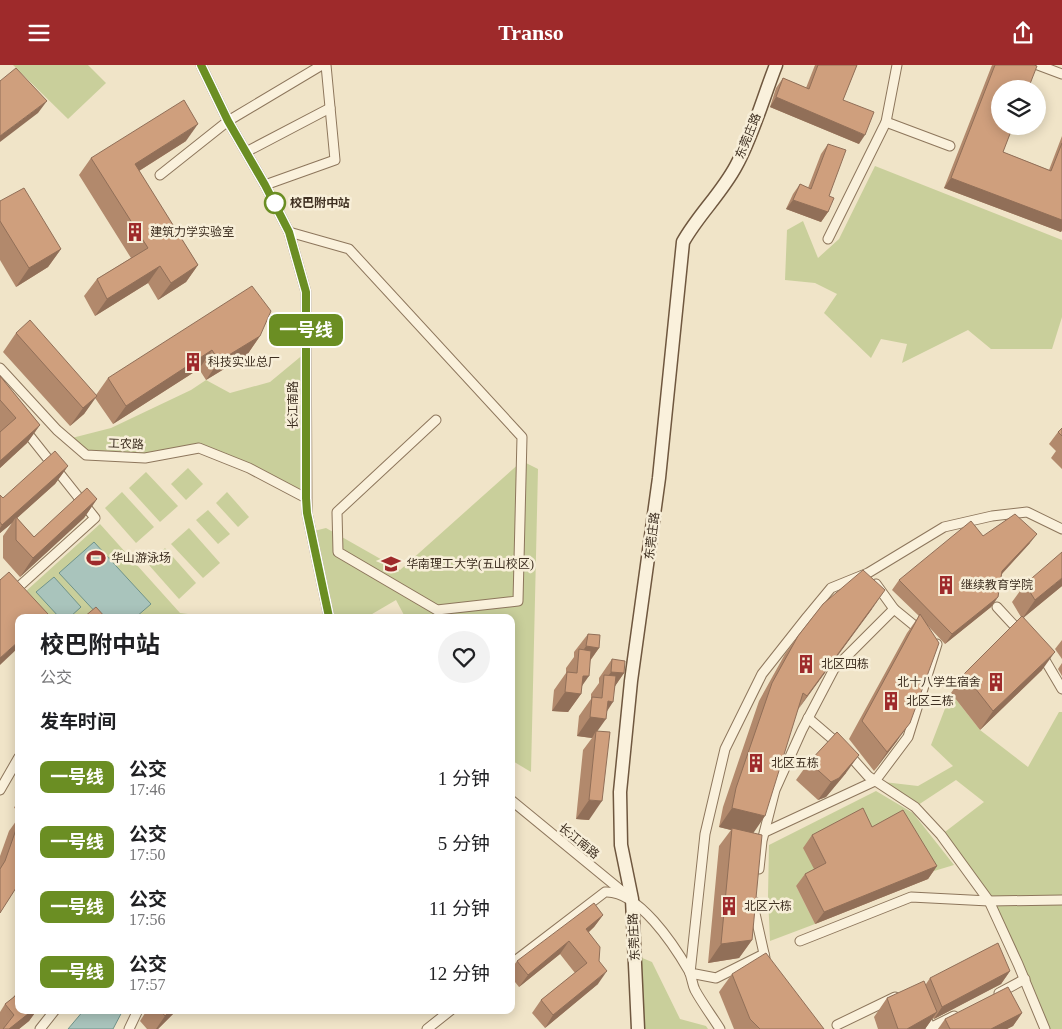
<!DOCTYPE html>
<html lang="zh">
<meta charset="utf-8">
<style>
body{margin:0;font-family:"Times New Roman","Noto Sans SC",serif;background:#f2f2f2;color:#202124;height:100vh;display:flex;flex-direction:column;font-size:19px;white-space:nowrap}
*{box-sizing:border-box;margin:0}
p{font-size:16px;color:#757577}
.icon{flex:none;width:28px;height:28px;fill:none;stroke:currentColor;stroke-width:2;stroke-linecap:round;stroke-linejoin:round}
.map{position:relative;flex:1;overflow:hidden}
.sheet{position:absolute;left:15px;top:549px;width:500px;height:400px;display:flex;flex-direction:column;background:#fff;border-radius:10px;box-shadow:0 2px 12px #0003}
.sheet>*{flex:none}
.badge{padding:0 10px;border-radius:8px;font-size:18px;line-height:32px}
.buttons{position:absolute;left:991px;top:15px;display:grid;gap:10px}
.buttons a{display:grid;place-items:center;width:55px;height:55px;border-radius:50%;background:#fff;box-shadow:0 2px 12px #0003;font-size:25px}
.map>.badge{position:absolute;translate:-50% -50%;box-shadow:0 0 0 2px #fff}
h2{padding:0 25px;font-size:19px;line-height:45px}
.round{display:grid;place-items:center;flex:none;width:52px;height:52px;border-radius:26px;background:#f2f2f2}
.overview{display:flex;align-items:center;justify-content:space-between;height:85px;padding:0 25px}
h1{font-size:24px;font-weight:700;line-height:38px}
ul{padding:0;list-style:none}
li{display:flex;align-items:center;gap:15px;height:65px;padding:0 25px}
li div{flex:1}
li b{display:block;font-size:19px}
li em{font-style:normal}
li .badge{min-width:55px;font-weight:700;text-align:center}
header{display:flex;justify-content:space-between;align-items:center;height:65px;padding:0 25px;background:#9e2a2b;color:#fff;font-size:22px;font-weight:700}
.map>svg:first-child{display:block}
.green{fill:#c9cf9b}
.water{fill:#a9c4bc;stroke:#6f938a}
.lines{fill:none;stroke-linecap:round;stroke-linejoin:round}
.street-casing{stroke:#8d765c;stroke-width:11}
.secondary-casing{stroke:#6f573f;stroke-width:15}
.street{stroke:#faf1dc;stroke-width:9}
.secondary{stroke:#faf1dc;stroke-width:12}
.wall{fill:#b2896c}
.shaded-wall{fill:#916f58}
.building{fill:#cf9f7d;stroke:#916f58}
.line-casing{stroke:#fff;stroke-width:11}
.line{stroke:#6b8e23;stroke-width:8}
.stop-dot{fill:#fff;stroke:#6b8e23;stroke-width:2.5}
.labels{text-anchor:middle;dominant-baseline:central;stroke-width:5;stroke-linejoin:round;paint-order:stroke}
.street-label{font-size:12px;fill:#3d2e20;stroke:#f7eed8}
.stop-label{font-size:12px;font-weight:bold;fill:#3d2e20;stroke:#f7eed8;text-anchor:start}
.poi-label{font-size:12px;fill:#3d2e20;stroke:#f7eed8;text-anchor:start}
</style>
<header><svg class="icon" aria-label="menu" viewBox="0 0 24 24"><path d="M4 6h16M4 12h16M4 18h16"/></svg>Transo<svg class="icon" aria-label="share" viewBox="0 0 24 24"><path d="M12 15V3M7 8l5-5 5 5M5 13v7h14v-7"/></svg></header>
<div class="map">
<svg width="1062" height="964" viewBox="0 0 1062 964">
<rect width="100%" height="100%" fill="#f0e4c8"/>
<g class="green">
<path d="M13 0H88L106 18 68 54Z"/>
<path d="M875 101 1062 175V252L1052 284H991L968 265 902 298 907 279 881 274 871 293 824 248 837 229 815 218 785 215 787 165 803 156 818 193 839 174Z"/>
<path d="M305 288 306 433 199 383 145 393 86 390 68 374 111 363 191 325 206 315 230 328 270 317Z"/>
<path d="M522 396 538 404 531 707 511 695V552H405L396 535 367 552H329L310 467 326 463 400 505Z"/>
<path d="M188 403 203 419 186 435 171 419Z"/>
<path d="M146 407 178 441 160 457 129 423Z"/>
<path d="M122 427 154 462 136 478 105 443Z"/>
<path d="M227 427 249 452 238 462 216 438Z"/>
<path d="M208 445 230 469 218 479 196 455Z"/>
<path d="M100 459 180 548 211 552H48L25 527Z"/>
<path d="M189 463 220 498 203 513 171 479Z"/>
<path d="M165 483 196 518 179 534 148 499Z"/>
<path d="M951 628 980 665 1028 702 1059 647H1062V964H1044L989 836 941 770 984 737 956 715 915 742 875 716 918 721 953 701 931 680Z"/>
<path d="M876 726 913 748 954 800 934 806 817 811 796 821 815 859 770 876 768 831 769 780Z"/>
<path d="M635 890 652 897 680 954 706 961 708 964H640Z"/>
</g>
<g class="water">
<path d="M94 477 151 539 136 552H100L59 508Z"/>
<path d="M54 512 81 542 70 552H59L36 527Z"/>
<path d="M84 945H123L113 964H68Z"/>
</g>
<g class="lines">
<g class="street-casing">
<g id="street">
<path d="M201 0 228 56 265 120 289 167 306 227 307 448 329 552"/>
<path d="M1038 0 1062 9"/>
<path d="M886 57 950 81"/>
<path d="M246 87 330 43"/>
<path d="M160 110 228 56 322 0"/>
<path d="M265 120 335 95 326 0"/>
<path d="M289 167 349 184 522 372 518 536 437 545 338 487 337 447 436 355"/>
<path d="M828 174 886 57 897 0"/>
<path d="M0 303 57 365 86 390 145 393 199 383 249 403 306 433"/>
<path d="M13 527 95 453 25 365"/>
<path d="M997 542 1021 568"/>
<path d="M894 544 921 566"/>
<path d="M1042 590 1062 624"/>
<path d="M808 653 843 683 868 711 915 742 941 770 989 836 1018 899 1045 964"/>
<path d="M0 725 19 692"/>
<path d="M511 735 623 827"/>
<path d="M765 767 875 716 908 672 937 579"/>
<path d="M759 804 762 776 775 725 802 665 834 604 894 544 876 519"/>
<path d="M755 837 754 844 765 893"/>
<path d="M800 876 911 832 989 836 1062 835"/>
<path d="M764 889 716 913 690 908 705 769 725 684 762 609 807 552 831 523 868 508 944 462 992 451 1027 447 1062 464"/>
<path d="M511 899 605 827C638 825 674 880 689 906 692 912 692 919 695 925 702 938 712 951 720 964"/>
<path d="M999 928 1025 914"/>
<path d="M924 948 931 964"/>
<path d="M837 960 895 932"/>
<path d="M930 963 954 951"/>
<path d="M40 964 55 945"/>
<path d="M129 964 138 945"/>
<path d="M427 964 451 945"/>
</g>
</g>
<g class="secondary-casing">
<path id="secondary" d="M638 964 632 834 621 780 620 727 631 616 659 413 683 177C698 150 721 129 736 101 753 70 763 33 776 0"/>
</g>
<use href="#street" class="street"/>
<use href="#secondary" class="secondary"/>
</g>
<g class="wall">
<path d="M815 0H857L843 35 859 79 770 42 776 23 783 13 806 23Z"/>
<path d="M992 0H1034L1003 87 1049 105 1062 71V165L1061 167 944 123Z"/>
<path d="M186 76 139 106 198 200 186 217 158 235 148 218 95 251 84 231 97 214 131 193 79 110 91 93Z"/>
<path d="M828 79 829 131 828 147 821 157 786 144 793 129 800 119 808 123 821 89Z"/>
<path d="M0 136 61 184 48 202 16 222 0 195Z"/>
<path d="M16 268 96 330 108 313 260 271 247 290 206 315 199 304 113 359 95 333 84 349 70 361 3 287Z"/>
<path d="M0 311 40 360 27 378 0 403Z"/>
<path d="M1062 363V404L1051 393 1056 386 1049 379 1058 367Z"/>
<path d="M68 401 55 419 17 453 34 472 97 434 84 453 20 512 3 493V471L12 458 0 468V430L3 433Z"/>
<path d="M983 471 1030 478 1002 509 998 532 991 542 945 579 928 561 897 676 874 706 849 674 907 568 919 551 892 525 899 515Z"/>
<path d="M1025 519 1062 521 1024 552 1042 605 980 665 951 628 964 609 1021 552 1012 537Z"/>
<path d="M872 544 798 644 753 768 752 875 739 893 708 898 719 781 731 765 719 762 723 742 759 636 785 589 798 571Z"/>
<path d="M588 569 599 583 590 596 582 621 581 629 568 647 552 646 554 625 566 608V603L574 592V587Z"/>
<path d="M1062 575V594L1055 584Z"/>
<path d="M612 594 624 608 615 621 606 647 597 666 589 755 576 754 583 685 592 673 577 671 579 651 591 634V629L599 618V613Z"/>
<path d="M1062 598V611L1058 604Z"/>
<path d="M809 697 846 708 826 732 818 735 796 715Z"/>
<path d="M19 732V745L14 743Z"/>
<path d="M19 752V817L0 848V791L9 766Z"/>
<path d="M872 762 937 801 928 814 815 859 796 821 805 809 814 804 803 783 812 770Z"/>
<path d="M603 850 594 862 588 868 599 896 598 919 545 963 532 948 541 935 575 908 560 889 519 922 511 912V904L517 896Z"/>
<path d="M1010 906 1001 919 934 954 933 953 925 964H878L874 952 887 933 926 919 930 913Z"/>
<path d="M732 909 824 964H734L719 927Z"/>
<path d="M19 924V945H37L29 956 19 964H0V947L5 939 12 934Z"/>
<path d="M147 945H177L158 964H147L140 956Z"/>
<path d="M1022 948 1013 961 1007 964H938L945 954Z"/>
</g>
<g class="shaded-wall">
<path d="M776 32 865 70 859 79 770 42Z"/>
<path d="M47 36 38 48 0 77V71Z"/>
<path d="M198 59 186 76 123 116 135 99Z"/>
<path d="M951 113 1062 155V165L1061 167 944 123Z"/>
<path d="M793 135 828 147 821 157 786 144Z"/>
<path d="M61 184 48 202 16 222 29 203Z"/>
<path d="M198 200 186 217 158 235 171 218Z"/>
<path d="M160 201 148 218 95 251 107 234Z"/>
<path d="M260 271 247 290 206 315 219 296Z"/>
<path d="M212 285 199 304 113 359 126 341Z"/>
<path d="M97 331 84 349 70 361 83 343Z"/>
<path d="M40 360 27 378 0 403V396Z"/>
<path d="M68 401 55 419 16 454V452L12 458 0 468V463L2 460Z"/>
<path d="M97 434 84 453 20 512 33 493Z"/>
<path d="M1037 469 1030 478 996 515 1002 506Z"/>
<path d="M1062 513V521L1022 554 1035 535Z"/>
<path d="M885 525 872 544 794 650 807 631Z"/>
<path d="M998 532 991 542 945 579 952 569Z"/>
<path d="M19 576V582L0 600V593Z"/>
<path d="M586 581 599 583 586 601 579 592Z"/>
<path d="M1055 587 1042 605 980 665 993 646Z"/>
<path d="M611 607 624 608 611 627 603 618Z"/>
<path d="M583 611H589L577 628 581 629 568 647 552 646 565 627Z"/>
<path d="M608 636 613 637 602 654H606L596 668V666L592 673 577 671 590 652Z"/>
<path d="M910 658 897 676 874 706 887 687Z"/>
<path d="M859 690 846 708 826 732 818 735 831 717Z"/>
<path d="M589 735 602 736 589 755 576 754Z"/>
<path d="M732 743 765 751 752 770 732 763 731 765 719 762Z"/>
<path d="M937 801 928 814 815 859 824 847Z"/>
<path d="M603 850 594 862 577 877 586 864Z"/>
<path d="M752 875 739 893 708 898 721 879Z"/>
<path d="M569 876 560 889 519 922 528 910Z"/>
<path d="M607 906 598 919 545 963 553 950Z"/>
<path d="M1010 906 1001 919 934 954 942 942Z"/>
<path d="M32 945H37L29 956 19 964H9Z"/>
<path d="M171 945H177L158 964H156L165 951Z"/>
<path d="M937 947 925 964H907Z"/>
<path d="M1022 948 1013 961 1007 964H991Z"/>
</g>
<g class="building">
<path d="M818 0H857L843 35 874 47 865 70 776 32 783 13 809 24Z"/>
<path d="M995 0H1034L1037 1 1028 24H1000V61H1013L1003 87 1051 106 1062 78V155L951 113Z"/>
<path d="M16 3 47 36 0 71V16Z"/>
<path d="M184 35 198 59 135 99 198 200 171 218 160 201 107 234 97 214 148 183 91 93Z"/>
<path d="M828 79 846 85 829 131 834 133 828 147 793 135 800 119 811 124Z"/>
<path d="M24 123 61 184 29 203 0 156V136Z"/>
<path d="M252 221 271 246 260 271 219 296 212 285 126 341 108 313Z"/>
<path d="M30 255 97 331 83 343 16 268Z"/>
<path d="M0 311 40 360 0 396V367L16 353 0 335Z"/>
<path d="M1062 363V371L1058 367Z"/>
<path d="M55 386 68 401 2 460 0 457V430L3 433Z"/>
<path d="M87 423 97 434 33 493 16 475V452L34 472Z"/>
<path d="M1015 449 1037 469 1002 506 998 532 952 569 899 515 971 456 983 471Z"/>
<path d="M1062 487V513L1035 535 1025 519Z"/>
<path d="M863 505 885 525 807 631 803 628 765 751 732 743 736 723 772 618 798 571 823 539Z"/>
<path d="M9 507 48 549 44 552H19V576L0 593V515Z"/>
<path d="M96 542 105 552H84Z"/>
<path d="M920 549 939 578 910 658 887 687 862 656Z"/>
<path d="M1022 551 1055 587 993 646 964 609Z"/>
<path d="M588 569 600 570 599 583 586 581Z"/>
<path d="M579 584 591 586 589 611H583L581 629 565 627 567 607 577 608Z"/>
<path d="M612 594 625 596 624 608 611 607Z"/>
<path d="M604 610 616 611 613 637 608 636 606 654 590 652 592 632 602 633Z"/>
<path d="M596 666 610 667 602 736 589 735Z"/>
<path d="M837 667 859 690 839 713 831 717 809 697Z"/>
<path d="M863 743 872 762 903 745 937 801 824 847 805 809 826 798 812 770Z"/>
<path d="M19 756V817L16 823 0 848V804L5 796Z"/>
<path d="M732 763 762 770 752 875 721 879Z"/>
<path d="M594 838 603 850 586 864 600 882 599 896 607 906 553 950 541 935 587 898 569 876 528 910 517 896Z"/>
<path d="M998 878 1010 906 942 942 930 913Z"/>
<path d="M766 888 824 964H760L750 954 732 909Z"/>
<path d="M924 916 937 947 907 964H898L887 933Z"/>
<path d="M1008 922 1022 948 991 964H950L945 954Z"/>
<path d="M19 928V945H33L9 964H3L14 950 5 939Z"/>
<path d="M160 945H171L165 951Z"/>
</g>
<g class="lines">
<g class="line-casing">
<path id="line" d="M201 0 228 56 265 120 289 167 306 227V433L307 448 329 552"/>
</g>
<use href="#line" class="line"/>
</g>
<defs>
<g id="building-bare" transform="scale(1.5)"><path d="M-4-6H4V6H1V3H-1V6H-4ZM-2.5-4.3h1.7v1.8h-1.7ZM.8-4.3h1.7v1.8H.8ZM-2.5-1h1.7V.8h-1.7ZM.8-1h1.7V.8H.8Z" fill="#9e2a2b" stroke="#f7eed8" stroke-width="2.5" paint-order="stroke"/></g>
<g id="stadium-bare" transform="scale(1.5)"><path d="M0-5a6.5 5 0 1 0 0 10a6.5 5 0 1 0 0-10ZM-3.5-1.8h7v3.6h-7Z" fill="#9e2a2b" stroke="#f7eed8" stroke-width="2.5" paint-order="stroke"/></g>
<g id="university-bare" transform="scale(1.5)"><path d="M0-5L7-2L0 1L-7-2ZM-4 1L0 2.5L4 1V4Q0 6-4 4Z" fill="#9e2a2b" stroke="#f7eed8" stroke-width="2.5" paint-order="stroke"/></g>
</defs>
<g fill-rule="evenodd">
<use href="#building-bare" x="135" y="167"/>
<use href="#building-bare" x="193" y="297"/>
<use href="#stadium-bare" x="96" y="493"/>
<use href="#university-bare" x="391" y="499"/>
<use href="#building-bare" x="946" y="520"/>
<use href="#building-bare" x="806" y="599"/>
<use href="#building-bare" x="996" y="617"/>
<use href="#building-bare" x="891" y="636"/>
<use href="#building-bare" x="756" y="698"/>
<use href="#building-bare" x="729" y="841"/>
</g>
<circle class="stop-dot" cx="275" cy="138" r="10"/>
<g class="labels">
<g class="street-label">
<text transform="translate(748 71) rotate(-68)">东莞庄路</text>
<text transform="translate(293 340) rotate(-90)">长江南路</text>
<text transform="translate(126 379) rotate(2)">工农路</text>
<text transform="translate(652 471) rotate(-83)">东莞庄路</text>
<text transform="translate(579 776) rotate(39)">长江南路</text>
<text transform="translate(634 872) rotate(-93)">东莞庄路</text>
</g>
<g class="stop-label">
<text x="290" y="138">校巴附中站</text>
</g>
<g class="poi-label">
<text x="150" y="167">建筑力学实验室</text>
<text x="208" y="297">科技实业总厂</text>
<text x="111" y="493">华山游泳场</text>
<text x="406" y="499">华南理工大学(五山校区)</text>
<text x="961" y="520">继续教育学院</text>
<text x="821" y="599">北区四栋</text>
<text x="981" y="617" text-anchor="end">北十八学生宿舍</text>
<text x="906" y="636">北区三栋</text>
<text x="771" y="698">北区五栋</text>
<text x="744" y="841">北区六栋</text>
</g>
</g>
</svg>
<div class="buttons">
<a><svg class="icon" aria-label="layers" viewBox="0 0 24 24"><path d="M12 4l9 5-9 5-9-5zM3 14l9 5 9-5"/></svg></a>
</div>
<b class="badge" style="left:306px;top:265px;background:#6b8e23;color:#fff">一号线</b>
<section class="sheet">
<div class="overview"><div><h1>校巴附中站</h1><p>公交</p></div><a class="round"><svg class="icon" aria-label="heart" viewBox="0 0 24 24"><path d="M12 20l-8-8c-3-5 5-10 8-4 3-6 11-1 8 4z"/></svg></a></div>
<h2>发车时间</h2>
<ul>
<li><span class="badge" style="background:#6b8e23;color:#fff">一号线</span><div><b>公交</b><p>17:46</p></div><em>1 分钟</em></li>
<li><span class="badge" style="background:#6b8e23;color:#fff">一号线</span><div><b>公交</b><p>17:50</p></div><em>5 分钟</em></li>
<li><span class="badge" style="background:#6b8e23;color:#fff">一号线</span><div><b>公交</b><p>17:56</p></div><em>11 分钟</em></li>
<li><span class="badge" style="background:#6b8e23;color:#fff">一号线</span><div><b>公交</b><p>17:57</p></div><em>12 分钟</em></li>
</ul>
</section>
</div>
